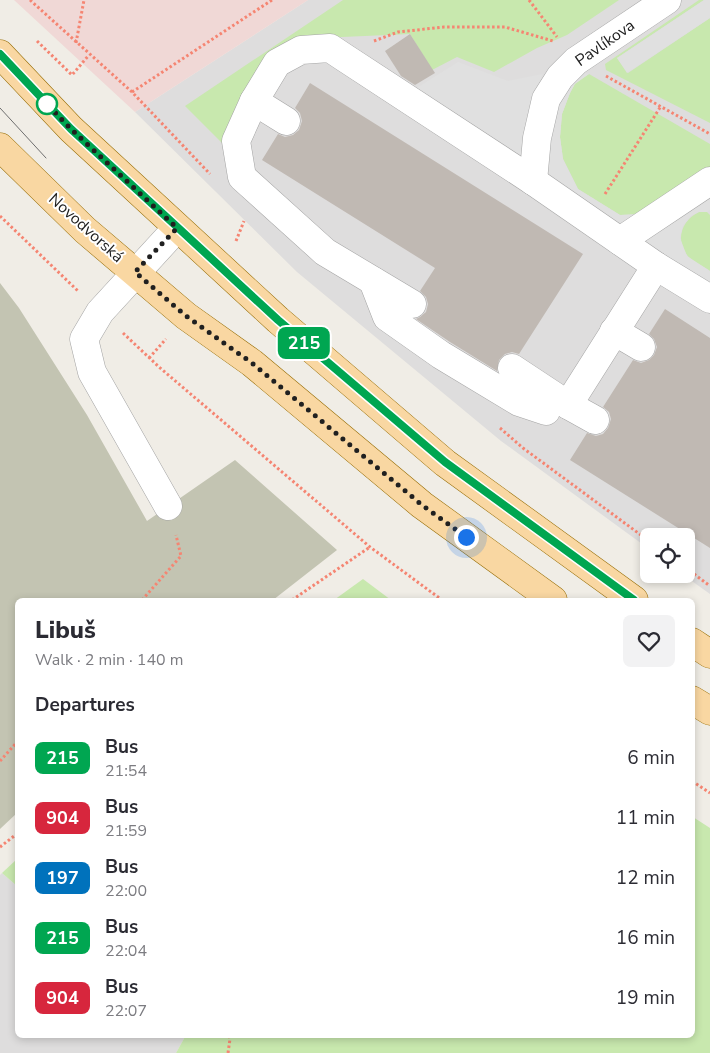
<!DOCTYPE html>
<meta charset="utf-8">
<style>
body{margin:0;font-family:"Nunito Sans",sans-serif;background:#f2f2f3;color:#2b2b33;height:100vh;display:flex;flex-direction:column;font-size:19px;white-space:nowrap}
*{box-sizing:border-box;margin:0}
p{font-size:16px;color:#7c7c81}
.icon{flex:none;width:28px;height:28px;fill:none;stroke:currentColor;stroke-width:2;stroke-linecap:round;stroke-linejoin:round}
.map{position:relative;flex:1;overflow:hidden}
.sheet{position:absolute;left:15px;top:598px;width:680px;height:440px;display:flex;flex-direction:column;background:#fff;border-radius:8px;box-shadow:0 2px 8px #0003}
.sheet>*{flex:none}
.badge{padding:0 10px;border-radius:8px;font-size:18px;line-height:32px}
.tools{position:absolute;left:640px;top:528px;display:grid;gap:10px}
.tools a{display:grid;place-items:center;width:55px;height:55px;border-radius:8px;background:#fff;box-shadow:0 2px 8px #0003;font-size:25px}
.you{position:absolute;width:25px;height:25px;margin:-12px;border:4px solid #fff;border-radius:50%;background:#1a73e8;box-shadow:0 0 0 8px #1a73e833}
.map>.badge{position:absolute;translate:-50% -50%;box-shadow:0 0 0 2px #fff}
h2{padding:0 20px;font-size:19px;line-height:45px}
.round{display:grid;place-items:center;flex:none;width:52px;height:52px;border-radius:8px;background:#f2f2f3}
.headline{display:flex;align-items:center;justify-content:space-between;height:85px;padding:0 20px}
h1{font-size:24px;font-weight:800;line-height:38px}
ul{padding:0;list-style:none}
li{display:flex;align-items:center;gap:15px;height:60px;padding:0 20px}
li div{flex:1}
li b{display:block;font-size:19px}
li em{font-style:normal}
li .badge{min-width:55px;font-weight:700;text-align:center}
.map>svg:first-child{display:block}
.residential{fill:#dedddd}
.commercial{fill:#f0d8d6}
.construction{fill:#c3c4b2}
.grass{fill:#c8e8ae}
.parking{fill:#e0e0e0}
.building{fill:#c0b9b3}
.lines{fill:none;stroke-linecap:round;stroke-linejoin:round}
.minor-casing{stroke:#a4a4a4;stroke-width:29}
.major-casing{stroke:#966d05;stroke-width:29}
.path{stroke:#f58572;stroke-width:3;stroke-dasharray:2.5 2.5;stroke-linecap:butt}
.minor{stroke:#fff;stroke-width:28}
.major{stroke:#f9d7a2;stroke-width:28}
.tram{stroke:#6e6e6e;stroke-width:1}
.line-casing{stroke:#fff;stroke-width:11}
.line{stroke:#00a651;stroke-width:8}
.walk{stroke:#202020;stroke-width:5;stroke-dasharray:0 9}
.stop-dot{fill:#fff;stroke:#00a651;stroke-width:2.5}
.labels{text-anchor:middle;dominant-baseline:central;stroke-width:4;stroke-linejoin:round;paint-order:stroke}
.street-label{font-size:16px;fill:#202020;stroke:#fff}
</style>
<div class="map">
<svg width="710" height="1053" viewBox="0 0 710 1053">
<rect width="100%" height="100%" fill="#f0ede6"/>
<g class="residential">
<path d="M308 0H710V594L682 574H686V536H649V549L501 441 297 272 135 112Z"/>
<path d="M2 873 17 886 18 1035H186L176 1053H0V875Z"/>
</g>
<path class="commercial" d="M14 0H308L135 112Z"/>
<path class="construction" d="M0 283 19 308 87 415 147 521 235 460 337 550 273 600H18L17 813 0 829Z"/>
<g class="grass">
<path d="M343 0H619L567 35 537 48 494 72 457 57 432 70 410 34 342 37 309 36 223 144 185 106Z"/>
<path d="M699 0H704L617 58 628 73 710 18V123L606 70 605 64Z"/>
<path d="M589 74 710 144V169L643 214 620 215 578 189 563 159 560 137 562 114 570 93 575 83Z"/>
<path d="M699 212H707L710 215V271C703 266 691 261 687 255 675 239 682 220 699 212Z"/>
<path d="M363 579 391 600H334Z"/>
<path d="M693 817 710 828V1053H176L186 1035H692Z"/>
<path d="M17 859V886L2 873Z"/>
</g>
<g class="parking">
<path d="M704 0H710V18L627 73 617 58Z"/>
<path d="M458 62 508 81 543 74 531 103 526 125 524 157 412 91Z"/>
<path d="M570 68 589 74 575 84 570 93 562 114 560 137 563 159 578 189 620 215 643 214 710 169V210L707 212H699L691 216 683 226 680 238 687 256 710 271V284L594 220 554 185 548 171 542 144Z"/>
</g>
<g class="building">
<path d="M410 34 435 73 415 85 401 76 385 51Z"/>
<path d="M310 83 583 254 519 354 512 352 505 354 499 360 497 371 450 342 416 319 420 317 426 312 428 304 426 297 420 291 435 268 262 160 278 134 285 137 293 135 299 130 302 121 300 113 295 108Z"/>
<path d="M665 309 710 338V548L570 460 587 433 596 436 603 434 608 428 611 419 609 412 603 407 633 360 641 363 649 360 654 355 657 347 654 339 649 334Z"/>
</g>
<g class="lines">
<g class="minor-casing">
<g id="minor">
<path d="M254 101 286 121"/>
<path d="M533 181 537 138 546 99 560 77 576 61 667 0"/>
<path d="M620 241 710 181"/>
<path d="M373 281 387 317 441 355 519 402 546 411"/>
<path d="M412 304 325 252 242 177 236 141 254 101 277 63 301 50 330 48 342 56 533 181 656 266 710 299"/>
<path d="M614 331 641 347"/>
<path d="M512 368 568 405 656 266"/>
<path d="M568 405 595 420"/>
<path d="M168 506 92 372 84 339 100 312 177 228"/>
</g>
</g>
<g class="major-casing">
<g id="major">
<path d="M0 54 71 129 278 320 445 463 634 600"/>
<path d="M0 147 85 230 186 316 252 363 422 505 553 600"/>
<path d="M692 642 710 654"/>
<path d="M692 700 710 711"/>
</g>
</g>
<g class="path">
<path d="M30 0 132 92 210 174"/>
<path d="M529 0 557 37"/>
<path d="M37 41 72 75 89 55"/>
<path d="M374 41 398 32 444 27H505L553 41"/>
<path d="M76 43 84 0"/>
<path d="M606 76 710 134"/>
<path d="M132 92 272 0"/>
<path d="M605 194 661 106"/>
<path d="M0 216 78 291"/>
<path d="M236 241 244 221"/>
<path d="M123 333 159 367 370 547 442 600"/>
<path d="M149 358 166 339"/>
<path d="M500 428 523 448 649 541"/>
<path d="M686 568 710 586"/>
<path d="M142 600 181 556 176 535"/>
<path d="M292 600 370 547"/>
<path d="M0 761 18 741"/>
<path d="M692 781 710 793"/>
<path d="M0 847 18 833"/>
<path d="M228 1053 230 1039 229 1035"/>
</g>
<use href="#minor" class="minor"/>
<use href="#major" class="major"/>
<path class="tram" d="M0 108 46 158"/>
</g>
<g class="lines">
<g class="line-casing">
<path id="line" d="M0 54 71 129 278 320 445 462 634 600"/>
</g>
<use href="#line" class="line"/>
<path class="walk" d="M47 104 45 102 71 129 177 228 135 272 186 316 252 363 422 505 466 537"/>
</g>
<circle class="stop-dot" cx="47" cy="104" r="10"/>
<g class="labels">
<g class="street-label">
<text transform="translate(605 43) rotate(-35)">Pavlíkova</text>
<text transform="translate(86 228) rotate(42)">Novodvorská</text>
</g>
</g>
</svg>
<div class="tools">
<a><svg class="icon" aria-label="locate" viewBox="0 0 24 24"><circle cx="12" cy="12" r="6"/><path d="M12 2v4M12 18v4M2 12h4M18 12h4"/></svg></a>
</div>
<div class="you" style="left:466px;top:537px"></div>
<b class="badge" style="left:304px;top:343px;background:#00a651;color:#fff">215</b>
<section class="sheet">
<div class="headline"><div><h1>Libuš</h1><p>Walk · 2 min · 140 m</p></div><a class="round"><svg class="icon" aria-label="heart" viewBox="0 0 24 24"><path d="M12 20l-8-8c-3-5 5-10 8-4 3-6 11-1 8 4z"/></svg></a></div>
<h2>Departures</h2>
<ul>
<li><span class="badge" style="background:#00a651;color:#fff">215</span><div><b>Bus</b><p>21:54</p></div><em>6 min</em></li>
<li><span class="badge" style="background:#d7263d;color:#fff">904</span><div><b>Bus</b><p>21:59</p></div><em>11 min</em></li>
<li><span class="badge" style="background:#0072bc;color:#fff">197</span><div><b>Bus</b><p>22:00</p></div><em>12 min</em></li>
<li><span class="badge" style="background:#00a651;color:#fff">215</span><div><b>Bus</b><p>22:04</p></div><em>16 min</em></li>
<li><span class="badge" style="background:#d7263d;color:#fff">904</span><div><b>Bus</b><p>22:07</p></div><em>19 min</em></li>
</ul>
</section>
</div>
